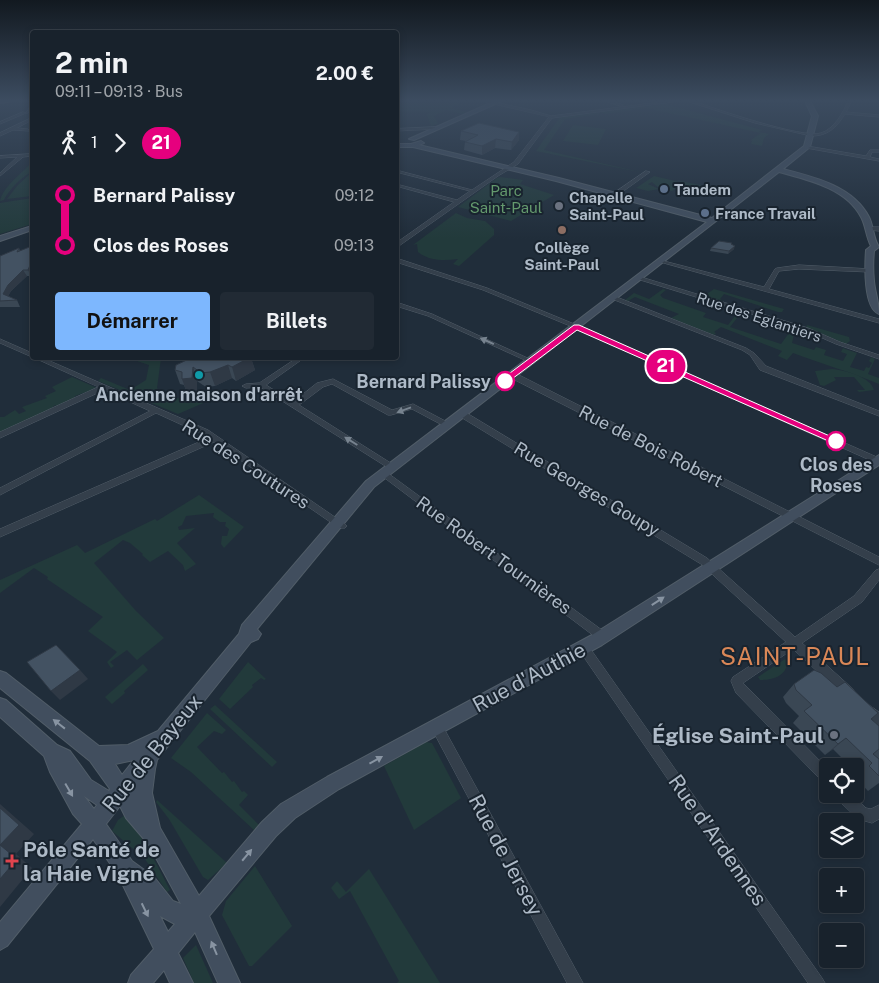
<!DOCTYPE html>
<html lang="fr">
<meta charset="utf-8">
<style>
body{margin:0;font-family:"Public Sans",sans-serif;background:#212a34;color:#f1f3f6;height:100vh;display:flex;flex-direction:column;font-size:19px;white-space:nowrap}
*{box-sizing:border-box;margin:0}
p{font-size:16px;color:#9fa4a9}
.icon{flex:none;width:28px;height:28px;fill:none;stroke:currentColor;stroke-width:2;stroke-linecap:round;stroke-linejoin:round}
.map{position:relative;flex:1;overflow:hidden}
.drawer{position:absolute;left:30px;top:30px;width:369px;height:330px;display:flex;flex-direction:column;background:#18222c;border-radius:5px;box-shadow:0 2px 8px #0003,0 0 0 1px #363f48}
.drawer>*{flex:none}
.badge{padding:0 10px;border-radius:16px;font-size:18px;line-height:32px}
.buttons{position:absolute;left:819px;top:758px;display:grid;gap:10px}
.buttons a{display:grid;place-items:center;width:45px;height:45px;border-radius:5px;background:#18222c;box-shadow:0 2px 8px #0003,0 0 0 1px #363f48;font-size:25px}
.map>.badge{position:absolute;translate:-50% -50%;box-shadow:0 0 0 2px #fff}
.legs{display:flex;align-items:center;gap:8px;height:55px;padding:0 25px;font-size:16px}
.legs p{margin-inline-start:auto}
.summary{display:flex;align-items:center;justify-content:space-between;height:85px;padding:0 25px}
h1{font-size:28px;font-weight:700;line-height:38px}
.button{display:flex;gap:10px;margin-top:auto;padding:10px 25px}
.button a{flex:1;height:58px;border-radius:5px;background:#7db7fe;color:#111;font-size:20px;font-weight:700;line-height:58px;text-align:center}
.button a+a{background:#212a34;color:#f1f3f6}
ul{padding:0 25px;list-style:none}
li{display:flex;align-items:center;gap:18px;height:50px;font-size:19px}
li i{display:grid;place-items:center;width:8px;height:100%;margin:0 6px;background:currentColor}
li i::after{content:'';width:12px;height:12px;margin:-6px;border:4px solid;border-radius:50%;background:#18222c}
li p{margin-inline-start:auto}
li:first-child i{background:linear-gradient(#0000 50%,currentColor 0)}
li:last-child i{background:linear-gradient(currentColor 50%,#0000 0)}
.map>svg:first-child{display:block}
.green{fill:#223a3b}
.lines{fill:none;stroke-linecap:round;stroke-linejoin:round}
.street-casing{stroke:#515d68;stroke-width:1}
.secondary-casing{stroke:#515d68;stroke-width:2}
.street{fill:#343f4b;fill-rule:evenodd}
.secondary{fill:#414e5e;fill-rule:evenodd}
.wall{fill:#3a4754}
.shaded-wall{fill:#2f3945}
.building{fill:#435262;stroke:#2f3945}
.oneway{fill:#77838f}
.oneway2{fill:#8894a2}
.line-1{fill:#e6007e;stroke:#fff}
.service-dot{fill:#5c6f8a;stroke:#19242f;stroke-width:2}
.worship-dot{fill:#6b7280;stroke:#19242f;stroke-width:2}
.education-dot{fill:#8d6e63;stroke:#19242f;stroke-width:2}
.culture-dot{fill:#0f9aa8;stroke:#19242f;stroke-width:2}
.stop-1-dot{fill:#fff;stroke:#e6007e;stroke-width:2.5}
.health-dot{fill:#e0444e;stroke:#19242f;stroke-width:2}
.labels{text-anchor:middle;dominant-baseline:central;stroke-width:4;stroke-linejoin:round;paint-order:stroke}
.far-poi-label{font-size:15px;font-weight:bold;fill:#aebac7;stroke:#19242f;text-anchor:start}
.far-park-label{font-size:15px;fill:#64996d;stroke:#19242f}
.far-street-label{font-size:15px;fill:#aebac7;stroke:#19242f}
.stop-label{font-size:18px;font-weight:bold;fill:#aebac7;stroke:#19242f;text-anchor:end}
.poi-label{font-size:18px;font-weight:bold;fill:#aebac7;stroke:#19242f}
.street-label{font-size:18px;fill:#aebac7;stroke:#19242f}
.near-street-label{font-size:21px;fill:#aebac7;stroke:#19242f}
.near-poi-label{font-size:21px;font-weight:bold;fill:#aebac7;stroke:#19242f;text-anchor:end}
.near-quarter-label{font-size:24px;letter-spacing:1px;fill:#da8757;stroke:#19242f}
</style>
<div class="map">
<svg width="879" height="983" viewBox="0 0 879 983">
<rect width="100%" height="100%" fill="#202d3a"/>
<g class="green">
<path d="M396 101H465L451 108 467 112 463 114 446 110 434 116 438 124 431 126 427 115 430 112 396 111Z"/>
<path d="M665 104 762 130 759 132 769 134 764 138 762 146 751 144 752 141 751 140 761 133 646 108 605 114 601 112Z"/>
<path d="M597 113 600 114 565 119 544 150 644 173 536 151 560 117Z"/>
<path d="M573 125 606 129 598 145 563 141Z"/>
<path d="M30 164H32V172C22 176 9 190 4 200L0 201C3 187 21 174 30 164Z"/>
<path d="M32 172V196L7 199 17 186Z"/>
<path d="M654 176 684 183 676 180 705 186H680L672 191 660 189 652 182 648 184 659 189 648 191 636 188Z"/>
<path d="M500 177 523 180 520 184 554 195 511 221 458 207 497 178Z"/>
<path d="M32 198V224L0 234V203Z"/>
<path d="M456 213 467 218 485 221 494 229V235L459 266 453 264 458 259C444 261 429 261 418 252L417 244 413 245Z"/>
<path d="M663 289 666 290 660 295 663 298 706 313 703 317 728 325 738 312 741 313 730 327 781 344 789 333 794 334 792 343 814 350 816 347 826 350 824 355 843 361 847 354 841 352 843 348 845 349 857 353 850 367 864 371 866 367 869 368 872 363 869 361 871 357 875 359 868 374 879 378V384C851 372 822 364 793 353L787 360 778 356 782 351 721 327 714 332 716 333 714 335 671 318 679 314 635 297 628 301 625 300 634 293 649 299Z"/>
<path d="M714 289 784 309 782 312H778L724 294 720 299 724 302 704 296Z"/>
<path d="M807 325 849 337 850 341 846 344 806 327Z"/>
<path d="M128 358H161L157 388C172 408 210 394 231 391L178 414 98 381 101 378 130 390 146 380 149 365Z"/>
<path d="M832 369C845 370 871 377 874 390L859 392 857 390H865L854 377H834L836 380 824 386 820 385 815 371Z"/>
<path d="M72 377 97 388 75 396 74 398 57 407 55 405 50 410 0 433V417H4L15 410 19 414 26 411 22 407 47 398 45 396 56 391 52 387Z"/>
<path d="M199 495 244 527 224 548 221 544 222 536H227L229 529 225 526 226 522H220L213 517 214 513 186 516 182 525 178 527 179 530 195 528 177 543 196 564 185 571 183 565 168 551 150 562 142 555 143 554 130 543 123 540 94 563 136 611 164 638 137 660 127 650 110 662 114 666 111 668 107 662 117 652 88 631 103 617 47 579 48 577 34 568 0 593V580L77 545 85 553 155 519 157 521Z"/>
<path d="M785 659 788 661C786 676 774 680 760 680L758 677Z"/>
<path d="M248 662 266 679 264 680 261 678 252 685 253 687 230 709 219 699Z"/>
<path d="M143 664 148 670 124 691 125 693 112 704 105 697Z"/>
<path d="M215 705 277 762 272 767 210 709Z"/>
<path d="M207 713 226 730 222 734 214 731 197 747 222 773 224 772 232 782 234 781 242 792 244 791 248 795 239 805 260 826 255 831 191 772 171 758Z"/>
<path d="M426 742 432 743 461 798 414 830 384 766Z"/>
<path d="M157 800 227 863 208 880 203 877 169 819 156 802Z"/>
<path d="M125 815 146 844 170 890 167 892 145 859 112 831 118 820Z"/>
<path d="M255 866 292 926 252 966H249L222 915 226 901Z"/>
<path d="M369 869 440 983H397L399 981 350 891 339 899 331 888 337 881 346 892Z"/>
<path d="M196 945 213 983H194L183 958Z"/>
</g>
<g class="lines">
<g class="street-casing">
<g id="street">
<path d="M481 101H489L531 110 551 116 668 101H680L552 118 518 164 498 176 396 248V243L454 202 396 186V184L457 200 470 191 396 172V170L472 190 514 162 549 117Z"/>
<path d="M605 101H612L623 105 621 106Z"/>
<path d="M687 101H693C716 109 803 139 821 133 834 129 843 113 848 101H852L846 112 879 115V117L845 114C836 128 828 136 811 136L755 123Z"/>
<path d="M31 106H32V108L28 113H26Z"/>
<path d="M23 112 26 113 0 124V122Z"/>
<path d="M31 118H32V120L17 128 28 129 29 131 13 130 0 136V133Z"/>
<path d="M435 127 436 129 396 131V129Z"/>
<path d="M807 146 866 156 870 150H879V152H872L870 157 879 159V161L806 148Z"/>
<path d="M32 154V156L23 157 0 176V173L17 157 0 158V156Z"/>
<path d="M646 171 650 172 618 195H614V193Z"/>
<path d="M871 227H879V231L869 230 868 229Z"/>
<path d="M396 258 487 288 579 326 879 458V462H874L575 328 483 290 396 262Z"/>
<path d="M660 260 764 287 775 269 777 268 799 265 871 269V271L869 272 799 269 779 271 769 289 879 319V323L660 262Z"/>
<path d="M637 277H641L808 328 840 342 879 355V359L836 344 804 330 637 279Z"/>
<path d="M614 296 746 348 754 353 766 366 879 411V416L760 370 750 355 742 350 612 299 611 298Z"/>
<path d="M396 302 432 314 534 361 531 363 529 362 428 316 396 306Z"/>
<path d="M0 339 32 353V357L0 343Z"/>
<path d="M35 358H43L208 430 345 524 347 526 345 528H339L214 442 0 537V529L208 438 202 434 156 413 0 495V488L150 411 104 390 0 438V432L98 387Z"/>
<path d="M297 358H304L266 385 293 402 317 383 333 379 392 410 413 404 451 424 447 427 444 426 412 409 391 415H388L332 384 323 387 299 405 397 467 396 469H390L260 387 246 388 242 386 246 384 259 383Z"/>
<path d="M509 373H515L879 557V565L509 377Z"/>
<path d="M459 412H465L707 558 795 637 854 596 876 570 879 569V580L862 602 802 643 853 689 855 693 853 697 849 698 845 697 793 649 743 683 828 769V785L824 783 736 693 731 681 733 677 786 642 701 564 459 416 458 414Z"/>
<path d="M385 471 606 633 607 636 606 639 602 641 598 639 382 476 381 474Z"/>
<path d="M583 642 587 644 822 978 825 983H808L579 650 578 647 579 644Z"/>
<path d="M866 703 879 712V726C872 723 863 716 860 709L862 705Z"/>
<path d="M437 721 441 723 583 983H567L433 731 431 727 433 723Z"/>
<path d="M836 794H851L866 808 871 809 879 805V819L872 823 858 819 837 799Z"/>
</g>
</g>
<g class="secondary-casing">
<g id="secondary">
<path d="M0 101H14L0 103Z"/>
<path d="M495 101H502L414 140 409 139Z"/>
<path d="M805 101H810L818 116 810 147 783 169C814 177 853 186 869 217 874 227 873 238 879 247L874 251C873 261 873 271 874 281 875 292 879 302 879 314 863 308 865 264 866 250L871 246C866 237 866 226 861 217 846 188 808 180 779 172L374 487 257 629 261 634 258 639 251 642 157 760 155 769 152 793 160 828 199 896 262 822 281 804 327 777 592 635 879 455V465L602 645 339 789 295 818 276 836 209 916 240 983H218L195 932 178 953 193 983H170L164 970 153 983H128L131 975 154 949 118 875 93 839 7 946 0 950V922L82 824 73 814 50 772 44 756 0 717V698L6 700 57 745 70 751 91 780 109 791 110 789 90 761 0 688V671L6 673 99 746 128 745 158 731 239 634 242 625 366 481 707 222 556 181 413 147H400L398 144H411L421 141 424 143 419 145 559 178 712 218 804 146 812 116ZM134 760 122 775 115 764ZM84 796 97 805 94 809ZM120 806 126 818 149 845 181 904 173 901 154 877 132 861 106 824ZM160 916 175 924 168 932Z"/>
<path d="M32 226V230L0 241V236Z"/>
</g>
</g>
<use href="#street" class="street"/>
<use href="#secondary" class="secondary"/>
</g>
<g class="wall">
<path d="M461 131 519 132V140L511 150 495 148 482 155 464 150 465 142 466 141 460 140Z"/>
<path d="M732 245 734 249 728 254 710 251 711 248Z"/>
<path d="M32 246V273L31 276H27L11 291 8 296 17 300 20 307H0V256L19 248 20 251Z"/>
<path d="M191 358H251L255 370 236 381 232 378 215 386 206 387 197 381V392L187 393 184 385 180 384 175 370Z"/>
<path d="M794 684 871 719 879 726V783L868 791 855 777 858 774 855 771V766H850L833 749 825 755 793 723 799 716 786 703 783 697Z"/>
</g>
<g class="shaded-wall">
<path d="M519 132V140L511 150 512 142Z"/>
<path d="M496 139 495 148 482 155V146Z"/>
<path d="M735 246 734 249 728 254 729 251Z"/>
<path d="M32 260V273L31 276 28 270Z"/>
<path d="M23 270 27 276 11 291 6 301 3 294 8 285Z"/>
<path d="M249 358H251L255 370 236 381 232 367Z"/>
<path d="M228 365 232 378 215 386 210 372Z"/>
<path d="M193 367 197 381V392L187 393 182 379Z"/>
<path d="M80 670 88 679 60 700 51 691Z"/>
<path d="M846 738 833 749 825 755 838 744Z"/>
<path d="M0 804 34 834 16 854 32 868 0 907Z"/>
</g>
<g class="building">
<path d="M479 123 519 132 512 142 496 139 482 146 465 142 478 135 461 131Z"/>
<path d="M719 241 732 243 731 244 735 246 729 251 711 248Z"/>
<path d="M32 246V260L28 270H23L8 285 3 294 17 300 0 301V256L19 248 17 252Z"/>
<path d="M191 358H249L232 367 228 365 210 372 201 373 193 367 192 378 182 379V372L175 370 176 365Z"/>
<path d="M56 645 80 670 51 691 27 662Z"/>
<path d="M814 670 821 673 837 687 845 682 878 713 871 719 879 726V749L873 754 879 759V776L869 766 872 763 846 738 838 744 804 711 812 705 796 690 794 684Z"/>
<path d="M0 808 19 825 0 845 17 859 0 879Z"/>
</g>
<defs><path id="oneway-solid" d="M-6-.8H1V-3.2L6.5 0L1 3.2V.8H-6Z" transform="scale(1.25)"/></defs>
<g class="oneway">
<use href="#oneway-solid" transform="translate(487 341) rotate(-156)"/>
<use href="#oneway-solid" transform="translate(404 410) rotate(160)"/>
<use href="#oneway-solid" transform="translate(351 441) rotate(-148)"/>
</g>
<g class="oneway2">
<use href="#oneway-solid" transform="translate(658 601) rotate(-33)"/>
<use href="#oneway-solid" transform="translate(59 724) rotate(-142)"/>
<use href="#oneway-solid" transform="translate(376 760) rotate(-29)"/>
<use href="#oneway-solid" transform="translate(69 790) rotate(60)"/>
<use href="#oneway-solid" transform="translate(247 855) rotate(-50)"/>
<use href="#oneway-solid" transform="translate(145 910) rotate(64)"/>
<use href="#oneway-solid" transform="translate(214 948) rotate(-113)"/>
</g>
<linearGradient id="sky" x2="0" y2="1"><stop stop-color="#121920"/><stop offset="0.42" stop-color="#3c4c60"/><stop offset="1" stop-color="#3c4c60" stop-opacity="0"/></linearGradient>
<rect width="879" height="239" fill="url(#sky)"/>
<path class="line-1" d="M574 325H579L841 441 840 443H833L577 330 508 382H502V379Z"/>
<g class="service-dot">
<circle cx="664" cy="189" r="5"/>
<circle cx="705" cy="213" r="5"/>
</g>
<g class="worship-dot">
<circle cx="559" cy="206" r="5"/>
<circle cx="834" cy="735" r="5"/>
</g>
<circle class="education-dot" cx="562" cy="230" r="5"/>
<circle class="culture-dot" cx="199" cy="375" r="5"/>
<g class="stop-1-dot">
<circle cx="505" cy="381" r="9"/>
<circle cx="836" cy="441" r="9"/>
</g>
<path class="health-dot" d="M9.5 853.5h5v5h5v5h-5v5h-5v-5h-5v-5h5z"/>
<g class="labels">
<g class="far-poi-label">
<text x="674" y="189">Tandem</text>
<text x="569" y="197">Chapelle<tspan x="569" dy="17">Saint-Paul</tspan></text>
<text x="715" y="213">France Travail</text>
<text x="562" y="247" text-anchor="middle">Collège<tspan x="562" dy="17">Saint-Paul</tspan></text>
</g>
<g class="far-park-label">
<text x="506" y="190">Parc<tspan x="506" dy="17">Saint-Paul</tspan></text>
</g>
<g class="far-street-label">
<text transform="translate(759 317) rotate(18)">Rue des Églantiers</text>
</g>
<g class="stop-label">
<text x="491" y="381">Bernard Palissy</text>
<text x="836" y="464" text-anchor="middle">Clos des<tspan x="836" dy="21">Roses</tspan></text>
</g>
<g class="poi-label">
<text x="199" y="394">Ancienne maison d'arrêt</text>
</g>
<g class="street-label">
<text transform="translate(651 446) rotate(27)">Rue de Bois Robert</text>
<text transform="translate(246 464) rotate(33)">Rue des Coutures</text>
<text transform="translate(587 489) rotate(31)">Rue Georges Goupy</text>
<text transform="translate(494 555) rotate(36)">Rue Robert Tournières</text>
</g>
<g class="near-street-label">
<text transform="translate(529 677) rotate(-28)">Rue d'Authie</text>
<text transform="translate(152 753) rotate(-51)">Rue de Bayeux</text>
<text transform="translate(718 840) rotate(55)">Rue d'Ardennes</text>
<text transform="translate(506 855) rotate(62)">Rue de Jersey</text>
</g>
<g class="near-poi-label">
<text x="824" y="735">Église Saint-Paul</text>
<text x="23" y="849" text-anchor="start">Pôle Santé de<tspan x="23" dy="24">la Haie Vigné</tspan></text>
</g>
<g class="near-quarter-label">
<text x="795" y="656">SAINT-PAUL</text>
</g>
</g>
</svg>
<div class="buttons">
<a><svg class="icon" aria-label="locate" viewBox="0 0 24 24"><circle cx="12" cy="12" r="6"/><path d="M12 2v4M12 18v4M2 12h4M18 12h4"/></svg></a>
<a><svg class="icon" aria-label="layers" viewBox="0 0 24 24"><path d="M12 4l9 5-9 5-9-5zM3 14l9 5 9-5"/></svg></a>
<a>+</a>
<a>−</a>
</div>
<b class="badge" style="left:666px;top:366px;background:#e6007e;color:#fff">21</b>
<section class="drawer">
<div class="summary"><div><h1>2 min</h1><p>09:11 – 09:13 · Bus</p></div><b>2.00 €</b></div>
<div class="legs"><svg class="icon" aria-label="walk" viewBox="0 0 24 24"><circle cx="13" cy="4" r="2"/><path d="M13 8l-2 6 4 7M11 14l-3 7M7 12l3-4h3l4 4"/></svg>1<svg class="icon" aria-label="forward" viewBox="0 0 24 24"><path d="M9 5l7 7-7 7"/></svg><b class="badge" style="background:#e6007e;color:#fff">21</b></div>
<ul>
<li><i style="color:#e6007e"></i><b>Bernard Palissy</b><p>09:12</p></li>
<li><i style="color:#e6007e"></i><b>Clos des Roses</b><p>09:13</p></li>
</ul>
<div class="button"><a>Démarrer</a><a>Billets</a></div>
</section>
</div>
